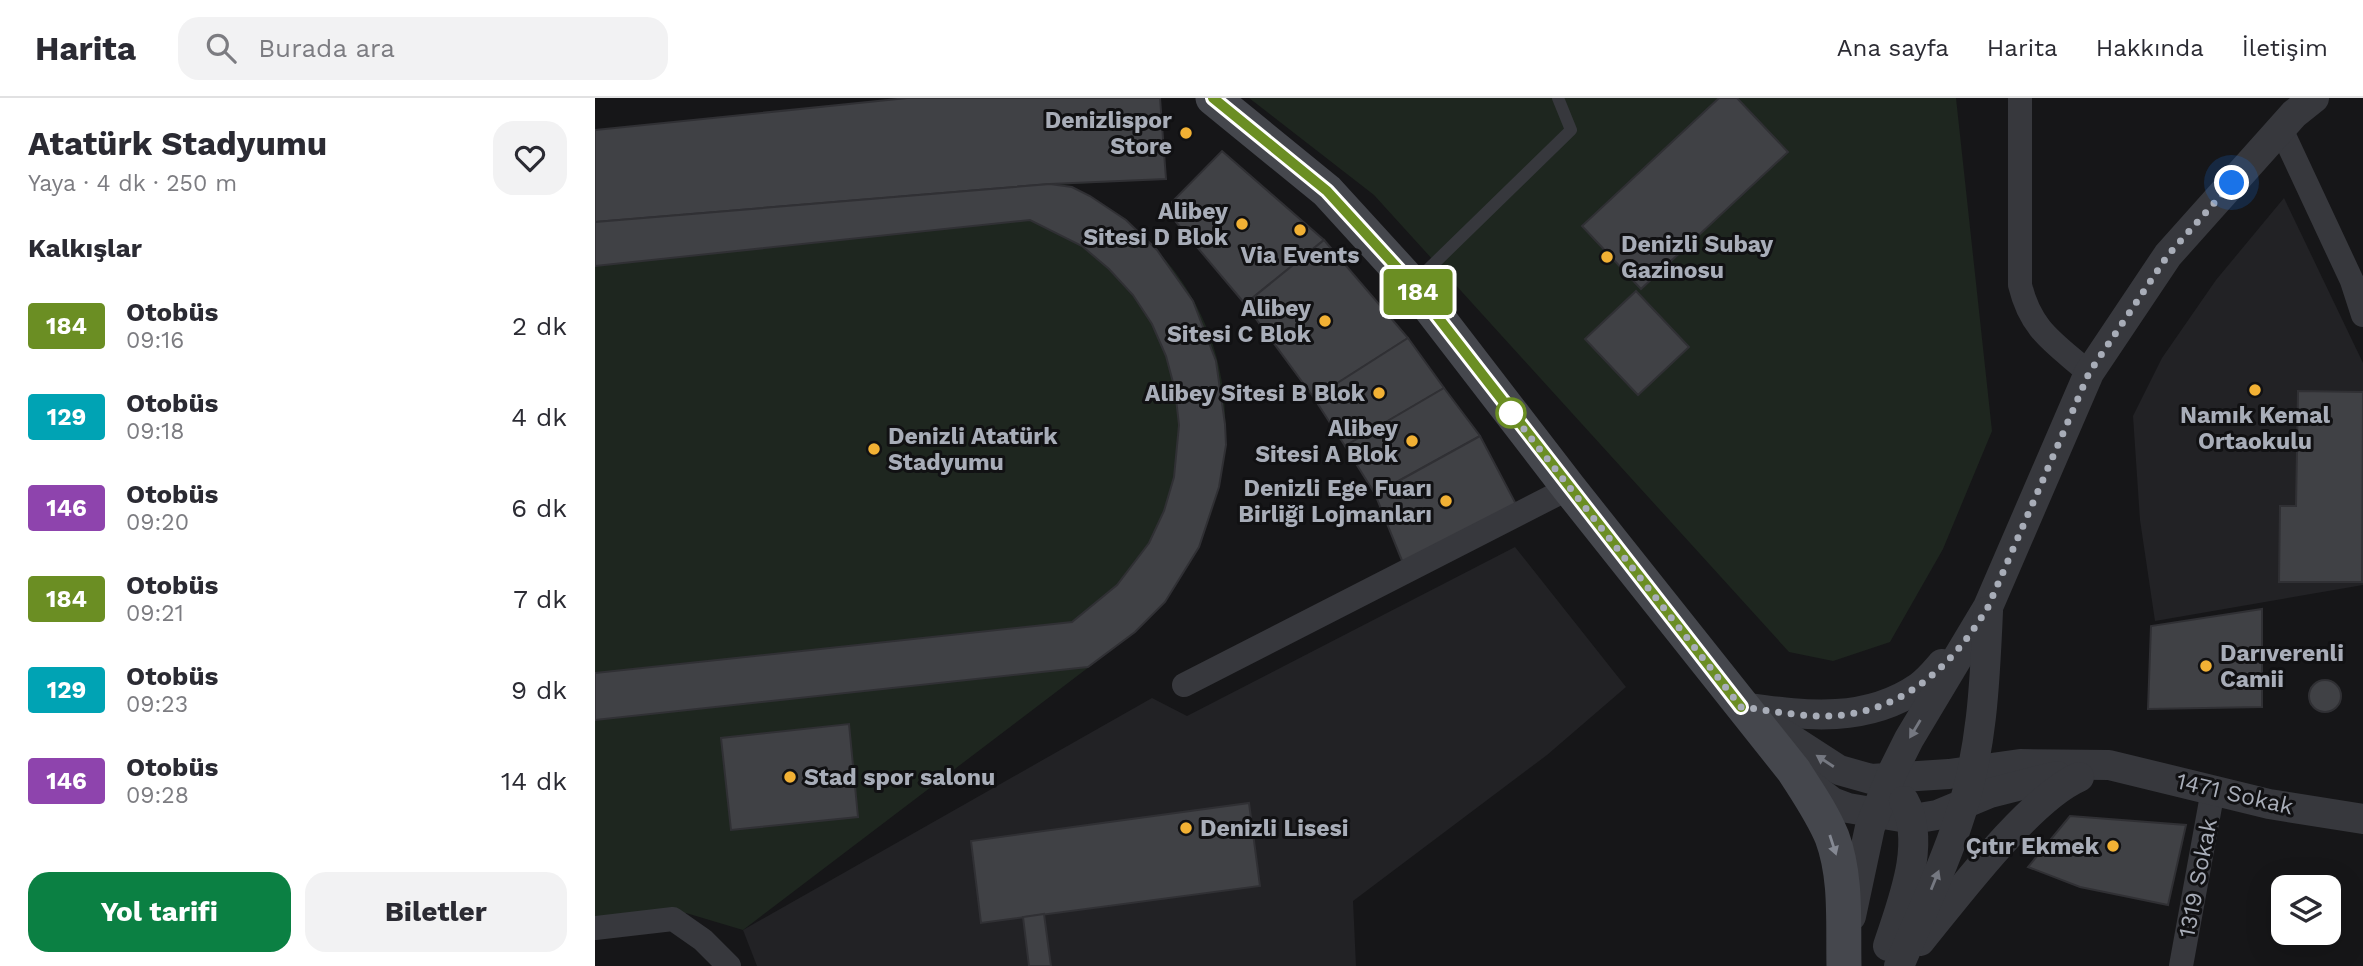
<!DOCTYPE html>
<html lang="tr">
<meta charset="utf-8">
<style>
body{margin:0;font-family:"Work Sans",sans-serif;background:#f2f2f3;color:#2b2b33;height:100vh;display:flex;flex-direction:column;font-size:26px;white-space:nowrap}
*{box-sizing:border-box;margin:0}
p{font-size:23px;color:#7c7c81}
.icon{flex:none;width:38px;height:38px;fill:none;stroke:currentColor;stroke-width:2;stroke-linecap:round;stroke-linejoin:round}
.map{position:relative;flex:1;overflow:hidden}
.panel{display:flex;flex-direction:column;background:#fff;width:595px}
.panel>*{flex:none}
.badge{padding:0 14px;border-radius:5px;font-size:24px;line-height:46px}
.controls{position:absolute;left:1676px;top:777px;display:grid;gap:14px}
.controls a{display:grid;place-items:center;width:70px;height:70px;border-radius:14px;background:#fff;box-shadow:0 7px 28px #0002;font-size:35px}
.you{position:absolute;width:35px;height:35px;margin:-18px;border:5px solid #fff;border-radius:50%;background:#1a73e8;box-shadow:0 0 0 10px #1a73e833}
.map>.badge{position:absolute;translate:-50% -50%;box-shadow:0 0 0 4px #fff}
h2{padding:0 28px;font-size:26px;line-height:63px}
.round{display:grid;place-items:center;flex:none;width:74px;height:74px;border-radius:21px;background:#f2f2f3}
.summary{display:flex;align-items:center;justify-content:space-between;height:119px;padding:0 28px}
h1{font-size:33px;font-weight:700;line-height:52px}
.cta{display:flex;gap:14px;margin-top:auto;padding:14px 28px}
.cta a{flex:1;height:80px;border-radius:21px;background:#0b8043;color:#fff;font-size:28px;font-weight:700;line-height:80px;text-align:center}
.cta a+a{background:#f2f2f3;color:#2b2b33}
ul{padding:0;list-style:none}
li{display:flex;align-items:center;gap:21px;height:91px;padding:0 28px}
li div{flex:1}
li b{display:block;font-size:26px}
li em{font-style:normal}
li .badge{min-width:77px;font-weight:700;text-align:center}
header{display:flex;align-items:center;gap:42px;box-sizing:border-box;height:98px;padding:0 35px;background:#fff;border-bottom:2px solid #e1e1e2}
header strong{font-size:33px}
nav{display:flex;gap:38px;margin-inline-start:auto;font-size:24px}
.search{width:490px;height:63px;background:#f2f2f3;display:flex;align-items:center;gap:18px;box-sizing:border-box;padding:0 24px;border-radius:21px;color:#7c7c81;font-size:26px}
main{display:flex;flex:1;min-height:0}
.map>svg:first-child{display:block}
.built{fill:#222225}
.green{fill:#1e261f}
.building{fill:#404145;stroke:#303034;stroke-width:2}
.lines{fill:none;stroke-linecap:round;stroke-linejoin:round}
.service{stroke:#37383d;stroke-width:12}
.minor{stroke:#37383d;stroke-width:24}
.tertiary{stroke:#37383d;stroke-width:30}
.secondary{stroke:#45474d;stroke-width:35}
.oneway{fill:#757881}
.oneway2{fill:#858993}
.line-casing{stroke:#fff;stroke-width:16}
.line{stroke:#6b8e23;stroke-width:10}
.walk{stroke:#a8adb8;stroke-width:7;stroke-dasharray:0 12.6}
.poi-dot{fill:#f2b134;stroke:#111113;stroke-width:2.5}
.stop-dot{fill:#fff;stroke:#6b8e23;stroke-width:3.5}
.labels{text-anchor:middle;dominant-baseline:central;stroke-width:6;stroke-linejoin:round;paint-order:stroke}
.poi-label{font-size:23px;font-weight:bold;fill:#a8adb8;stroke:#111113;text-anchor:end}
.street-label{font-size:23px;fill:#a8adb8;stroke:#111113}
</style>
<header>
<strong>Harita</strong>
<div class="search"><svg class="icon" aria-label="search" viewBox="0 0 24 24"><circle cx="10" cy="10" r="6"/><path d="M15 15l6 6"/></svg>Burada ara</div>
<nav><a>Ana sayfa</a><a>Harita</a><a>Hakkında</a><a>İletişim</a></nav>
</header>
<main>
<section class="panel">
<div class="summary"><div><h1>Atatürk Stadyumu</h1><p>Yaya · 4 dk · 250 m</p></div><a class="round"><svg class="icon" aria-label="heart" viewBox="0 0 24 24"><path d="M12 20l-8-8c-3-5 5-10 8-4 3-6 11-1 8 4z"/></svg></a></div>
<h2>Kalkışlar</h2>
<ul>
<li><span class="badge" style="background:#6b8e23;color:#fff">184</span><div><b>Otobüs</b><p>09:16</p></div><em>2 dk</em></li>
<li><span class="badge" style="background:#00a3b4;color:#fff">129</span><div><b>Otobüs</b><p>09:18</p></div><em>4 dk</em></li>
<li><span class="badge" style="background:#8e44ad;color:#fff">146</span><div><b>Otobüs</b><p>09:20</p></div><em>6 dk</em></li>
<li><span class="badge" style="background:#6b8e23;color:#fff">184</span><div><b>Otobüs</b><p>09:21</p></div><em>7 dk</em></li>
<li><span class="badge" style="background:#00a3b4;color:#fff">129</span><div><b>Otobüs</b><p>09:23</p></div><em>9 dk</em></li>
<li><span class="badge" style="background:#8e44ad;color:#fff">146</span><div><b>Otobüs</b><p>09:28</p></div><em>14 dk</em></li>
</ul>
<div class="cta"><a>Yol tarifi</a><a>Biletler</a></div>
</section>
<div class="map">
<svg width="1768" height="868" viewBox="0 0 1768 868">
<rect width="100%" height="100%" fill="#161618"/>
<g class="built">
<path d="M1689 100 1768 265V487L1560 523 1545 422 1538 318 1567 260 1621 182Z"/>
<path d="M920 449 1031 589 952 657 758 803 761 868H162L148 832 557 600 592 618Z"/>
</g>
<g class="green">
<path d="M312 0H565L571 81 459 87C497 94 529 118 557 147 666 258 648 430 540 534L148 832 91 815 0 826V32Z"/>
<path d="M654 0H1361L1397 333 1348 451 1295 544 1238 563 1194 554 779 97Z"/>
</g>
<g class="building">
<path d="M312 0H565L571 81 455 86 0 124V32Z"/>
<path d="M1124 0H1142L1193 54 1046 191 987 128Z"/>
<path d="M627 53 729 142 650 206 570 111Z"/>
<path d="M455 86 477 89 495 98 531 122 562 152 598 203 621 263 630 326 631 347 624 389 604 449 570 504 540 534 493 569 0 622V575L477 524 522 487 554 445 569 413 579 379 584 327 580 292 571 258 557 226 538 197 514 171 487 148 435 122 0 168V124Z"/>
<path d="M729 142 813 240 719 300 650 206Z"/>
<path d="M1041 193 1094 249 1043 297 990 241Z"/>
<path d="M813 240 849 290 750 348 719 300Z"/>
<path d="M849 290 885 338 780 396 750 348Z"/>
<path d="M1703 293 1768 294 1767 484H1684L1685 408H1701Z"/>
<path d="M885 338 923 410 810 470 780 396Z"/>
<path d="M1667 511V609L1553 611 1556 528Z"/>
<circle cx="1730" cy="598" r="16"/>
<path d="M254 626 263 719 136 732 126 640Z"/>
<path d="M654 705 665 788 386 825 376 743Z"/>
<path d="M1475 718 1591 727 1573 807 1485 789 1433 769Z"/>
<path d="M449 816 456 868H434L428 819Z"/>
</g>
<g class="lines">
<path class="service" d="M818 186 976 32 963 0"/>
<g class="minor">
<path d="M1425 0V187C1436 233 1460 245 1494 275"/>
<path d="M1686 31 1757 183 1768 217"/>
<path d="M589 587 974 390"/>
<path d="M0 830 78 821 108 842 134 868"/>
<path d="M1586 868 1618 692"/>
</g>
<g class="tertiary">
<path d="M1154 610C1212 618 1272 625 1324 589 1333 583 1340 574 1347 566"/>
<path d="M1162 619 1244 672 1276 681 1354 676 1425 666 1514 667 1674 706 1768 721"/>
<path d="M1207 681 1237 704 1253 710 1318 721 1342 717 1395 695 1462 678"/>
<path d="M1256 818 1275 729 1298 673 1314 641 1393 509 1494 275 1573 157 1699 16 1719 0"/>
<path d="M1325 843C1361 799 1434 701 1484 679"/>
<path d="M1293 848C1307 805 1332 745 1309 703"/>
<path d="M1304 868C1324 820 1347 773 1363 724 1387 656 1390 584 1393 513"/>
</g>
<path class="secondary" d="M618 0 732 93 817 186 974 390 1199 673C1213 695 1227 715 1237 739 1252 779 1248 826 1249 868"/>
</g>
<defs><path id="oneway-solid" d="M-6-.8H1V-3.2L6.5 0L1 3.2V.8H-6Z" transform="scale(1.75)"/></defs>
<g class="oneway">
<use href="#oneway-solid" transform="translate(1320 631) rotate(121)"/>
<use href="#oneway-solid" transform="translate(1230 663) rotate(-147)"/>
<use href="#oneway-solid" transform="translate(1340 782) rotate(-68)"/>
</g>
<use class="oneway2" href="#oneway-solid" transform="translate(1238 747) rotate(72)"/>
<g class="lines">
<g class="line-casing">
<path id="line" d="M618 0 732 93 817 186 1146 609"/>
</g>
<use href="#line" class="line"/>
<path class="walk" d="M916 315 911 308 1146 609C1180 613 1215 621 1248 617 1314 609 1360 564 1393 509L1494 275 1573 157 1637 85"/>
</g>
<g class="poi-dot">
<circle cx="591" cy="35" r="7"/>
<circle cx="647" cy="126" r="7"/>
<circle cx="705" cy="132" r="7"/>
<circle cx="1012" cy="159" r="7"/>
<circle cx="730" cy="223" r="7"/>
<circle cx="1660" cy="292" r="7"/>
<circle cx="784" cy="295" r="7"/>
<circle cx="817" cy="343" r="7"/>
<circle cx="279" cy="351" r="7"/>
<circle cx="851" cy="403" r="7"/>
<circle cx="1611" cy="568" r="7"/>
<circle cx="195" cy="679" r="7"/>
<circle cx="591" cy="730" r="7"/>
<circle cx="1518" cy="748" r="7"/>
</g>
<circle class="stop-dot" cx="916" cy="315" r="14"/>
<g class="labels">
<g class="poi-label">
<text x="577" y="22">Denizlispor<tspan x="577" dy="26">Store</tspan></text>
<text x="633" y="113">Alibey<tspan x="633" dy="26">Sitesi D Blok</tspan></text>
<text x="1026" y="146" text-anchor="start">Denizli Subay<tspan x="1026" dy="26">Gazinosu</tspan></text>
<text x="705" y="157" text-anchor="middle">Via Events</text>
<text x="716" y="210">Alibey<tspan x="716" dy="26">Sitesi C Blok</tspan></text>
<text x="770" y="295">Alibey Sitesi B Blok</text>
<text x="1660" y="317" text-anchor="middle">Namık Kemal<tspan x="1660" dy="26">Ortaokulu</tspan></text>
<text x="803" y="330">Alibey<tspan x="803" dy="26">Sitesi A Blok</tspan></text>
<text x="293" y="338" text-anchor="start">Denizli Atatürk<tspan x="293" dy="26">Stadyumu</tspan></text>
<text x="837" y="390">Denizli Ege Fuarı<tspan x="837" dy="26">Birliği Lojmanları</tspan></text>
<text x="1625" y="555" text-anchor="start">Darıverenli<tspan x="1625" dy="26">Camii</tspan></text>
<text x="209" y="679" text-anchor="start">Stad spor salonu</text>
<text x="605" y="730" text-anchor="start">Denizli Lisesi</text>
<text x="1504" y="748">Çıtır Ekmek</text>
</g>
<g class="street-label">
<text transform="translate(1640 696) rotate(13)">1471 Sokak</text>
<text transform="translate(1603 780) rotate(-79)">1319 Sokak</text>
</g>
</g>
</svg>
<div class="controls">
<a><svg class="icon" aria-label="layers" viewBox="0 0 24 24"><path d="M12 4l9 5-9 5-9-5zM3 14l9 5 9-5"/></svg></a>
</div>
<div class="you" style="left:1637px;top:85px"></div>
<b class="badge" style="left:823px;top:194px;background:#6b8e23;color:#fff">184</b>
</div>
</main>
